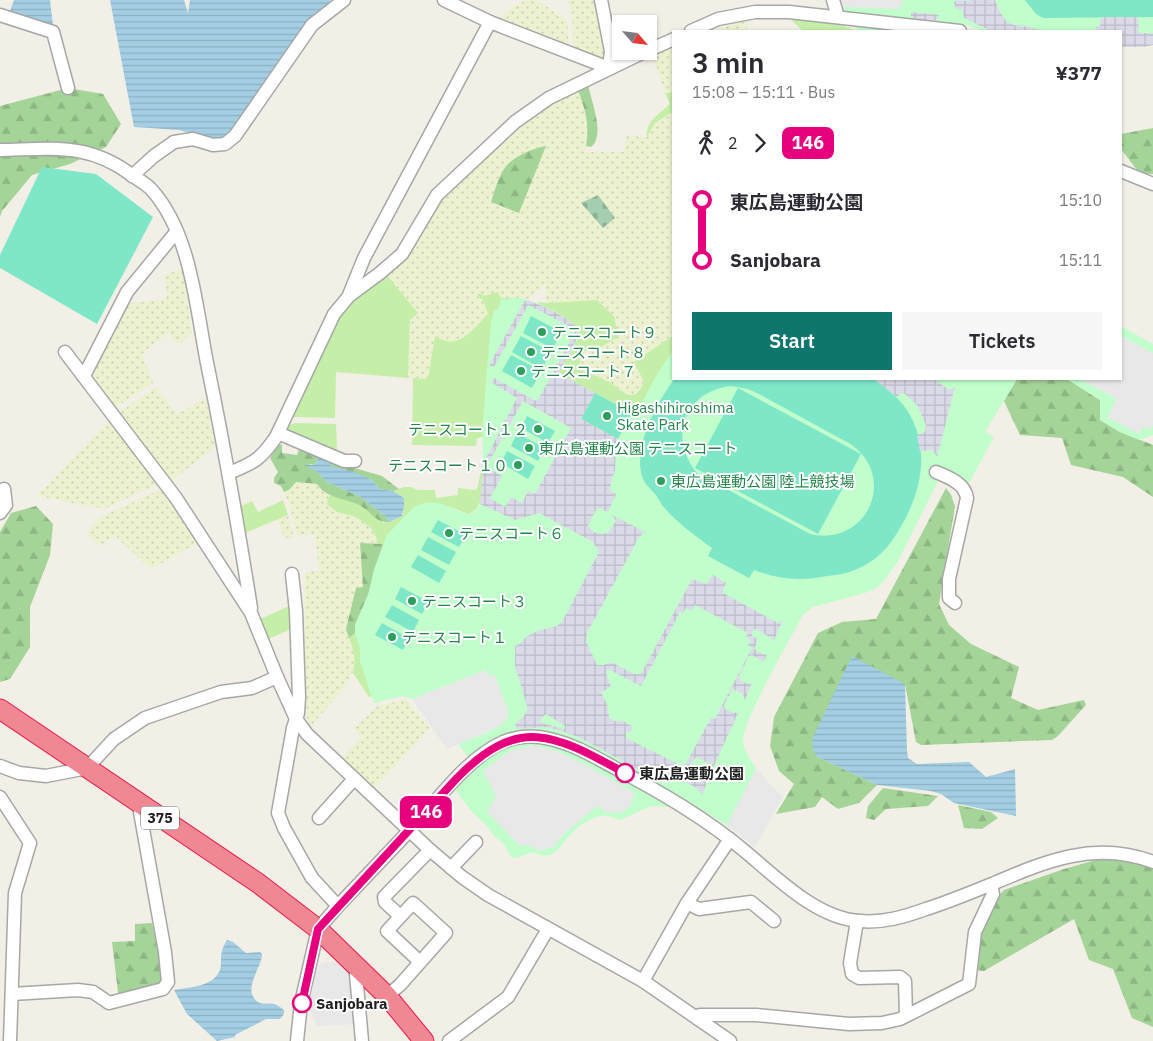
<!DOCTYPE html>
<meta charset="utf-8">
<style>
body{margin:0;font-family:"IBM Plex Sans","Noto Sans JP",sans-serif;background:#f7f7f7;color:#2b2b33;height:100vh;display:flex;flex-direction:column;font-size:19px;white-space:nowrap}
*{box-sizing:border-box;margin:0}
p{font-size:16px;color:#7c7c81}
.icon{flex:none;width:28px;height:28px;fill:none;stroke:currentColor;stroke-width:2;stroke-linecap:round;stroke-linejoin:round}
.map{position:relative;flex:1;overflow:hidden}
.drawer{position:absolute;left:672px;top:30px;width:450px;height:350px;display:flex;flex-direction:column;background:#fff;border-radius:0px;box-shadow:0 1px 4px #0004}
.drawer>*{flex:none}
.badge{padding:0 10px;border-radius:8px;font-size:18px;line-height:32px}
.needle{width:32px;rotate:118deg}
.controls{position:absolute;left:612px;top:15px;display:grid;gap:10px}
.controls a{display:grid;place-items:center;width:45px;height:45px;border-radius:0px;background:#fff;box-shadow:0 1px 4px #0004;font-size:25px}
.map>.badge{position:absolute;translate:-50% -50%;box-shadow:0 0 0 2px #fff}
.legs{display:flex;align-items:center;gap:8px;height:55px;padding:0 20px;font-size:16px}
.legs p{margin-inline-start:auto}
.headline{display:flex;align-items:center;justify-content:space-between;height:85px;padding:0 20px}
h1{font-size:28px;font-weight:600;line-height:38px}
.primary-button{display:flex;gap:10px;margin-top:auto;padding:10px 20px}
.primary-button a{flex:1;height:58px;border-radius:0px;background:#0f766e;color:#fff;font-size:20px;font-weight:600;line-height:58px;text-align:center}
.primary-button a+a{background:#f7f7f7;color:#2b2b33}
ul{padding:0 20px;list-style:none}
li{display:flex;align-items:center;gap:18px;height:60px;font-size:19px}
li i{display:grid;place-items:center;width:8px;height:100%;margin:0 6px;background:currentColor}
li i::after{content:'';width:12px;height:12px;margin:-6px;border:4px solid;border-radius:50%;background:#fff}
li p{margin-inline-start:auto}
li:first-child i{background:linear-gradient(#0000 50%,currentColor 0)}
li:last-child i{background:linear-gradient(currentColor 50%,#0000 0)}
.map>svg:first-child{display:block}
.farmland{fill:url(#farmland-dots)}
.grass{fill:#c5efa8}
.forest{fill:url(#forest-firs)}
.cemetery{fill:url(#cemetery-stones)}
.park{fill:#c1fecb}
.pitch{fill:#7ee7c8;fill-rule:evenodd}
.parking{fill:#e8e8e8}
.plaza{fill:url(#plaza-grid);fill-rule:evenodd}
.water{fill:url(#water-rules)}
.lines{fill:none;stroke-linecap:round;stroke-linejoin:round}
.minor-casing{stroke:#a7a7a7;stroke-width:15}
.highway-casing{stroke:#eb184d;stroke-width:21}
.minor{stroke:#fff;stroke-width:12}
.highway{stroke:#ef8892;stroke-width:19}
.line-1-casing{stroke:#fff;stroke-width:11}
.line-1{stroke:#e6007e;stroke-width:8}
.leisure-dot{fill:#2e9e5b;stroke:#fff;stroke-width:2}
.stop-1-dot{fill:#fff;stroke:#e6007e;stroke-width:2.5}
.labels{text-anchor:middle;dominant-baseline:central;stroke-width:4;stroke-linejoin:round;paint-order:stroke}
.shield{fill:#fff;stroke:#636363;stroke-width:1}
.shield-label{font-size:14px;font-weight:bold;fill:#202020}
.leisure-label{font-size:15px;fill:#27864d;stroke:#fff;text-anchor:start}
.stop-label{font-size:15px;font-weight:bold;fill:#202020;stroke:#fff;text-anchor:start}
</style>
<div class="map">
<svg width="1153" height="1041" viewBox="0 0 1153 1041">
<defs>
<pattern id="farmland-dots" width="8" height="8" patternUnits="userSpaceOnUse" patternTransform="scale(1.25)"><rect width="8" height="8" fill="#ecf2d0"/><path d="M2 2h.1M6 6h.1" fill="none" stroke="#cacfb2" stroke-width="1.8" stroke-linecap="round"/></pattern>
<pattern id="forest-firs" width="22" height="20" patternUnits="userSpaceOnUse" patternTransform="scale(1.25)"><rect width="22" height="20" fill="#a4d498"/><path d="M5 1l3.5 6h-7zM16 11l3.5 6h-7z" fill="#8db683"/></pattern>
<pattern id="cemetery-stones" width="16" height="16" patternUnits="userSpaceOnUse" patternTransform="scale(1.25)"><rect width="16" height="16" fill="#a5cdaf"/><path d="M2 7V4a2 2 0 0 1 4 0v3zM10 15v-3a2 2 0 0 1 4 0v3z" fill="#8eb096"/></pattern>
<pattern id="plaza-grid" width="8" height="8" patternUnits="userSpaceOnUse" patternTransform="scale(1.25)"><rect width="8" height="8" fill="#dbdae8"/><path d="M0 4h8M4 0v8" fill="none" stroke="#bcbbc7"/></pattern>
<pattern id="water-rules" width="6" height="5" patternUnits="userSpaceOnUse" patternTransform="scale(1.25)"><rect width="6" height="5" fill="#a3cee3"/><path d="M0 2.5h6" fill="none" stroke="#8cb1c2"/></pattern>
</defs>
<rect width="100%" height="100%" fill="#f2efe6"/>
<g class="farmland">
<path d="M529 0H537L567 20 569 52 493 23 514 5Z"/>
<path d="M568 0H598L609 68 574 54 572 11Z"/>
<path d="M747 17V31H714L738 21Z"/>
<path d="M674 47V93H665L653 56Z"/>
<path d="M577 88 585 108 588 122V134L586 152H624L627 135 647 137 655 123 674 111V280L672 282 674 335 634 362 644 382 637 393 631 395 619 390 608 381 581 371 579 353 601 347 597 300 546 303V283L528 299H501L484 296 480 293 478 295 483 300 488 314 462 339 452 343 442 341 435 336 428 379 408 378 410 320 385 273 439 200 450 194 452 188 513 128Z"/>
<path d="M183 269 192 332 179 345 168 333 142 354 153 383 113 409 83 376 125 304 167 299 164 275Z"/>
<path d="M156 387 177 414 206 398 215 447 166 485 158 484 104 509 37 496 114 416Z"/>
<path d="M296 482 317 484 321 490 329 495 327 504 337 512 356 517 371 528 376 537 377 543 360 544 363 587 346 629 354 649 355 665 353 672 341 692 308 729 304 677 305 572 319 571 315 534 297 536 289 504 284 492 290 489Z"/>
<path d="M161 489 199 542 151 569 115 536 100 546 87 534 96 521 111 512Z"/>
<path d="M288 515 294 537 285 538 277 519Z"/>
<path d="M406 699 430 728 372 791 341 760 361 737 354 729 376 707Z"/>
</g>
<g class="grass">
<path d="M787 16C811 19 834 20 856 31H803Z"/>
<path d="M665 93H674V111L655 123 647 137C645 122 659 114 670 104Z"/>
<path d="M385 273 418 313 410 320 408 378 336 372 335 418 294 417 292 415 339 316 348 303Z"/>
<path d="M498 292 501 298H519L487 369 483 437 477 438 476 446 412 445 413 378 428 379 435 336C459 352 471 330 488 314L483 300 477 295 480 293 484 296Z"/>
<path d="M597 300 614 316 618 337 601 347 579 353 581 370C590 374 599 376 607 381 621 388 633 408 644 382L634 362 674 335V357L626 439 632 413 560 374 559 372 579 335 578 328 564 317 536 302 547 303Z"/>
<path d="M295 423 336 424 337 452 287 431 290 425Z"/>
<path d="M482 464C482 480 487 508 468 514L451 507 382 695 369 697 353 673C356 660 354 650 349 638L355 633 383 545 377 543 376 537 371 528 356 517 337 512 327 504 329 495 344 498 361 506 384 523 389 522 403 515 404 498 393 491 404 487H411L418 490H435L436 498 458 495V488L476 490 478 486Z"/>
<path d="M283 500 288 515 245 533 239 507 252 501 258 512Z"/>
<path d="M289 606 291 629 264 641 258 620Z"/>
</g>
<g class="forest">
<path d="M588 84C591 101 606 136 591 147L586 146C590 124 585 108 577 88Z"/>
<path d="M68 88 103 94 121 124 106 147 70 164 32 175 2 211 0 217V106Z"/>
<path d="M1153 128V174H1140L1121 149V134Z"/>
<path d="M546 146 519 213 491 202C495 190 499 174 507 165 516 156 533 148 546 146Z"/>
<path d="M1017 379H1067L1100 400V420L1120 432 1153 445V497L1123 477 1071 465 1062 438 1020 435 1004 401Z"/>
<path d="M282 444V453L297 455 300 447 344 465 382 476 399 489 393 491 379 489 372 480 331 466 324 458H318L315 465 309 464 327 482 359 496 385 516 389 522C377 524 369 510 359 505 344 498 326 498 317 484L296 482 290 489 284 492 281 486 274 483V478L278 472 270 458 277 446Z"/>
<path d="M946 488 951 495 955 506 939 604 949 625 971 644 1019 667 1011 698 1038 710 1084 700 1086 705 1058 736 1052 740 921 745 916 742 905 684 816 756 877 785 859 803 838 809 822 797 815 807 776 814 794 784 779 771 770 746 774 717 818 633 842 622 876 619Z"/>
<path d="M36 506 53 524 50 555 30 607V647L10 679 0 682V532L11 513Z"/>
<path d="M360 543 383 544C378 560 373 575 369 591 366 606 355 617 355 633L349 638 346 629 356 588 363 587Z"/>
<path d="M883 788 938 796 928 806 886 809 874 820 866 818 868 806Z"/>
<path d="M958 805 991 812 998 818 982 829 964 828Z"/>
<path d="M1099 859 1123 860 1153 868V1027L1132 1018 1113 969 1089 960 1074 919 984 971 975 970 978 929 988 908 1004 890 1064 869Z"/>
<path d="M152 923 165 986H146L136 999 119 1001 112 942 135 941V924Z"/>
</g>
<path class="cemetery" d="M598 195 615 218 603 228 581 203Z"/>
<g class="park">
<path d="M839 0H1153V45L1143 47H1121V31H985L959 23 953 24 952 31H858L843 14Z"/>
<path d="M519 298C531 299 581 320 579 334 578 342 564 364 559 372L560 374 632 413H636L659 371 674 349V379H1017L985 432 994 437 969 483 944 469 897 563 883 582 875 589 865 593 813 607 803 615C792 636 741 723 743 742 745 758 770 787 783 796L755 847 736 831 701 809 651 806 620 820C614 818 607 815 601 816 590 818 578 826 571 834 559 846 554 863 533 852L520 857 512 858 503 843 495 837 485 824 470 810 455 789C463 781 468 773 476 765L459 746 460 743C474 737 507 729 508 712L495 675 489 676 486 670 412 699 403 696 374 703 372 698 360 661V648L355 633V625L369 592 374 569 387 535 414 507C438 495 447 509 468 514L473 513 477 508 480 504 482 499 483 420 491 323 494 311 499 308 501 299Z"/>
<path d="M1121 326 1153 344V435L1139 440 1120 432 1100 420V400L1067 379H1121Z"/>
</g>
<g class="pitch">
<path d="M1025 0H1153V17L1043 18 1036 14Z"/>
<path d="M42 167 96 174 153 217 97 324 0 268V255Z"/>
<path d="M531 316 561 332 553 349 523 333Z"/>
<path d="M521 336 551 352 542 369 512 352Z"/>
<path d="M511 355 541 371 532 388 502 371Z"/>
<path d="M674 379H874C886 388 898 397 907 410 931 448 922 492 900 528 890 546 877 561 857 569 848 573 838 575 828 576 799 581 781 580 754 570L749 578 708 556 712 548C694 535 676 522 662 505 660 502 658 498 656 495 651 489 644 484 642 476 633 445 657 404 674 379ZM731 386 748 389 757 393 852 445C898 479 866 547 810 534L697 473C667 437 685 391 731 386Z"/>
<path d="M738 388 861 454 818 534 695 468Z"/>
<path d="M595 393 632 413 618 439 581 419Z"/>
<path d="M527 416 555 431 548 443 521 428Z"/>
<path d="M517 433 545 448 538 461 511 446Z"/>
<path d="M507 451 535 466 528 479 501 463Z"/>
<path d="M438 520 466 535 459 547 431 532Z"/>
<path d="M428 537 456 552 449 565 421 550Z"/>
<path d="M418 555 446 571 439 583 411 567Z"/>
<path d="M401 587 429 602 422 614 395 599Z"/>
<path d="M392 605 419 620 413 632 385 617Z"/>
<path d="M382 623 409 638 403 650 375 635Z"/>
</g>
<g class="parking">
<path d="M839 0H903L900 9 840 7Z"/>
<path d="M1121 336 1153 353V425L1150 430 1143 427 1139 434 1107 417 1117 399 1079 379H1121Z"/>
<path d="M487 670 489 676 495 675 508 712 507 719 498 727 447 749 412 699Z"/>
<path d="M533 745 556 751 584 764 635 793 630 807 620 813 606 812 597 806 565 833 553 847 539 851 529 845 520 846 487 812 496 796 483 771 510 751Z"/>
<path d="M756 768 773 788 783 796 755 847 727 825Z"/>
<path d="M335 961 352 970 355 1024 317 1026 307 1003 315 970 322 963Z"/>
</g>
<g class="plaza">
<path d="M958 0 968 1 971 0H995L1000 12 1007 22 1014 25 1030 27 1040 31H991L964 18 962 9H956L954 2Z"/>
<path d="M911 12 939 15 938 18 934 21 916 19 911 16Z"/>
<path d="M1101 17H1138L1139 33H1153V45L1143 47H1121V31H1096V26H1100Z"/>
<path d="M527 300 545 307 564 317 578 328 579 335 559 372 560 374 595 393 581 419 618 439 616 445 615 471 612 478 610 489 612 492 616 494 608 512 599 508 595 511 588 526 594 532 600 534 608 533 616 521 612 515 645 532 639 537 631 552 587 633 586 641 597 665H604L608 663H613L634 674H641L692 579 706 584 713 575 726 583 723 589V593L778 623 783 620 773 642 771 638 756 629 753 630 752 636 758 639 754 649 764 655 767 654 763 663 762 661 752 655 749 656 739 676V679L747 684 752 683 745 700 743 694 733 689 724 705 725 709 734 713 739 711 713 768 711 764 696 757 688 768 689 771 704 779 709 777 702 795 697 788 673 776 668 775 663 783 580 738 562 731 545 727 517 729 515 724 523 717 527 711V706L515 666V646L521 643 526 637 537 631 557 626 562 622 599 552 593 542 539 513 515 520 480 504 483 464 517 398 491 382 494 378 536 401 538 400 575 332V329L528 305 494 367 489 365 524 302ZM523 401 571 428 535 494 528 491 522 503 511 497 505 507 490 498 502 476 486 467ZM695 605 748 633 746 637 751 640 748 645 752 648 715 719 711 718 684 767 626 738V731L630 733 633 727 623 721H615L609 718 608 707 601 692 611 687 607 676 606 672 608 669 641 686 680 612 683 614 686 608 692 611ZM546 714 565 726V729L541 723 540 720Z"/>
<path d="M874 379H934L949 390 955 387 937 457 933 450 920 451 917 435 925 432 926 425 917 405 905 394 901 393 897 397Z"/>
</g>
<g class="water">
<path d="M14 0H50L53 25 10 11Z"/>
<path d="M110 0H184L188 13 190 0H331L295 41 225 144 179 130 134 127Z"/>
<path d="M320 457 324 458 331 466 354 472 372 480 379 489 393 491 404 498V506L402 516 389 522 385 516 359 496 327 482 317 472 304 465H315L318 458Z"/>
<path d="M852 656 905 684 907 750 908 758 917 764 969 762 986 777 1015 769 1016 816 954 803 941 794 931 791 877 785 816 756 812 746 813 737Z"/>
<path d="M227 940 233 942 246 953 260 952 262 954C262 968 241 990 258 1002 264 1005 268 1003 274 1004 278 1005 281 1008 284 1010V1014L280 1019H266L235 1035V1037L217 1041 187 1014 174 990C190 987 213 987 220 970 222 964 220 957 222 951 223 947 225 943 227 940Z"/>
</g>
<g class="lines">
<g class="minor-casing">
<g id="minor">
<path d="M444 0 490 22 609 68 611 51 601 0"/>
<path d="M833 0 838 17"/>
<path d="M0 15 53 32 68 88"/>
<path d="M691 31 718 19 755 12H789L960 31"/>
<path d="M649 50 674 39"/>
<path d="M0 150C52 149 89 142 133 176 139 180 146 184 151 189 191 233 196 307 207 363 224 445 238 526 251 608"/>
<path d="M1121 171 1153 184"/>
<path d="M132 176 154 156 174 142 193 139 213 145 225 144 235 136 312 25 344 0"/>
<path d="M349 295 364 258 490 22"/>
<path d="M65 352 176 498 251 613 277 677 296 719 307 734 430 850 462 877 488 895 643 981 730 1041"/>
<path d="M83 376 86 372 127 292 177 231"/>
<path d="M278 433 344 461H355"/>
<path d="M936 472C948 477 965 483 967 498L949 579V598L955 603"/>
<path d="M229 473C254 463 261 459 276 437L334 314 349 296 380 273 402 254 437 195 515 122 549 98 646 51"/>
<path d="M0 513 6 505 4 489"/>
<path d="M292 574 296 611 299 697 298 713 293 728 278 813 284 828 312 878 338 906"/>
<path d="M0 766 19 773 46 776 87 768 114 739 145 718 221 692 252 688 277 677"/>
<path d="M0 797 30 843 15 893 10 1041"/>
<path d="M319 818 354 779"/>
<path d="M451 868 476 842"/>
<path d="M687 903 699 909 751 902 774 921"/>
<path d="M400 916 385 902 384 897 430 850"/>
<path d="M857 921 850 963 852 974 859 978 900 977 905 981 906 1015"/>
<path d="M359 968 356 974 362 1041"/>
<path d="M643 981 687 903 730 839"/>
<path d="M12 994 78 990 93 992 109 1003 163 989 168 982 165 952 140 812 142 806"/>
<path d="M387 996 400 985 446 933 413 903 387 931 420 962"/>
<path d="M698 1019 700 1015H756L849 1024 882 1023 900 1019 969 984 975 932 993 894 991 885"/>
<path d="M297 1041 301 1003 318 929 338 906C362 881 386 855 410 830 437 801 467 758 503 742 518 736 535 735 550 739 573 744 595 757 615 768 662 793 707 819 747 853 778 879 818 919 860 921 883 923 904 917 926 909 948 902 970 893 992 884 1046 861 1095 840 1153 862"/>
<path d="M449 1041 508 997 548 929"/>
</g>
</g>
<g class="highway-casing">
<path id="highway" d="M0 709 258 883 318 929 387 996 424 1041"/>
</g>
<use href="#minor" class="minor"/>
<use href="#highway" class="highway"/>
</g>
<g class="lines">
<g class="line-1-casing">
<path id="line-1" d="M302 1003 318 929 457 778C520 714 555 735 625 773"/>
</g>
<use href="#line-1" class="line-1"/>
</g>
<g class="leisure-dot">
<circle cx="542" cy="332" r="5"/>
<circle cx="531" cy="352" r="5"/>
<circle cx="521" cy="371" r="5"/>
<circle cx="607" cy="416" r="5"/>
<circle cx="538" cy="429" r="5"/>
<circle cx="529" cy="448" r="5"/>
<circle cx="518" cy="465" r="5"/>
<circle cx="661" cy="481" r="5"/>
<circle cx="449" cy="533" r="5"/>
<circle cx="412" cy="601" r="5"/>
<circle cx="392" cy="637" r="5"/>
</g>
<g class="stop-1-dot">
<circle cx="625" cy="773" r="9"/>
<circle cx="302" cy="1003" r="9"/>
</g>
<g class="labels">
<rect class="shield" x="141" y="806.5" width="38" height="23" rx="4"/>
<g class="shield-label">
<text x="160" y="818">375</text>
</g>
<g class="leisure-label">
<text x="552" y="332">テニスコート９</text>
<text x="541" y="352">テニスコート８</text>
<text x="531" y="371">テニスコート７</text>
<text x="617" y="407">Higashihiroshima<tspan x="617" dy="17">Skate Park</tspan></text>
<text x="528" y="429" text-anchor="end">テニスコート１２</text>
<text x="539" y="448">東広島運動公園 テニスコート</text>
<text x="508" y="465" text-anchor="end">テニスコート１０</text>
<text x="671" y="481">東広島運動公園 陸上競技場</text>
<text x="459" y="533">テニスコート６</text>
<text x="422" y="601">テニスコート３</text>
<text x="402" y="637">テニスコート１</text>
</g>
<g class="stop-label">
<text x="639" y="773">東広島運動公園</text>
<text x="316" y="1003">Sanjobara</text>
</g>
</g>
</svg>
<div class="controls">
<a><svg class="needle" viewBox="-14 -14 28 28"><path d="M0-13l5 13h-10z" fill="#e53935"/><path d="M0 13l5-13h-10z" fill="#7c7c81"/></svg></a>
</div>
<b class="badge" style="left:426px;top:812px;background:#e6007e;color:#fff">146</b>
<section class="drawer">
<div class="headline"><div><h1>3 min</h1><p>15:08 – 15:11 · Bus</p></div><b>¥377</b></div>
<div class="legs"><svg class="icon" aria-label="walk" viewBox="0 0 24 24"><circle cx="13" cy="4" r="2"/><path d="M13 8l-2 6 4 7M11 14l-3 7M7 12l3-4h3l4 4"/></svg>2<svg class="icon" aria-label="forward" viewBox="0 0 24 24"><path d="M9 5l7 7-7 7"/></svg><b class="badge" style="background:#e6007e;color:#fff">146</b></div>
<ul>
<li><i style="color:#e6007e"></i><b>東広島運動公園</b><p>15:10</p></li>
<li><i style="color:#e6007e"></i><b>Sanjobara</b><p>15:11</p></li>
</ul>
<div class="primary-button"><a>Start</a><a>Tickets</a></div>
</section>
</div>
